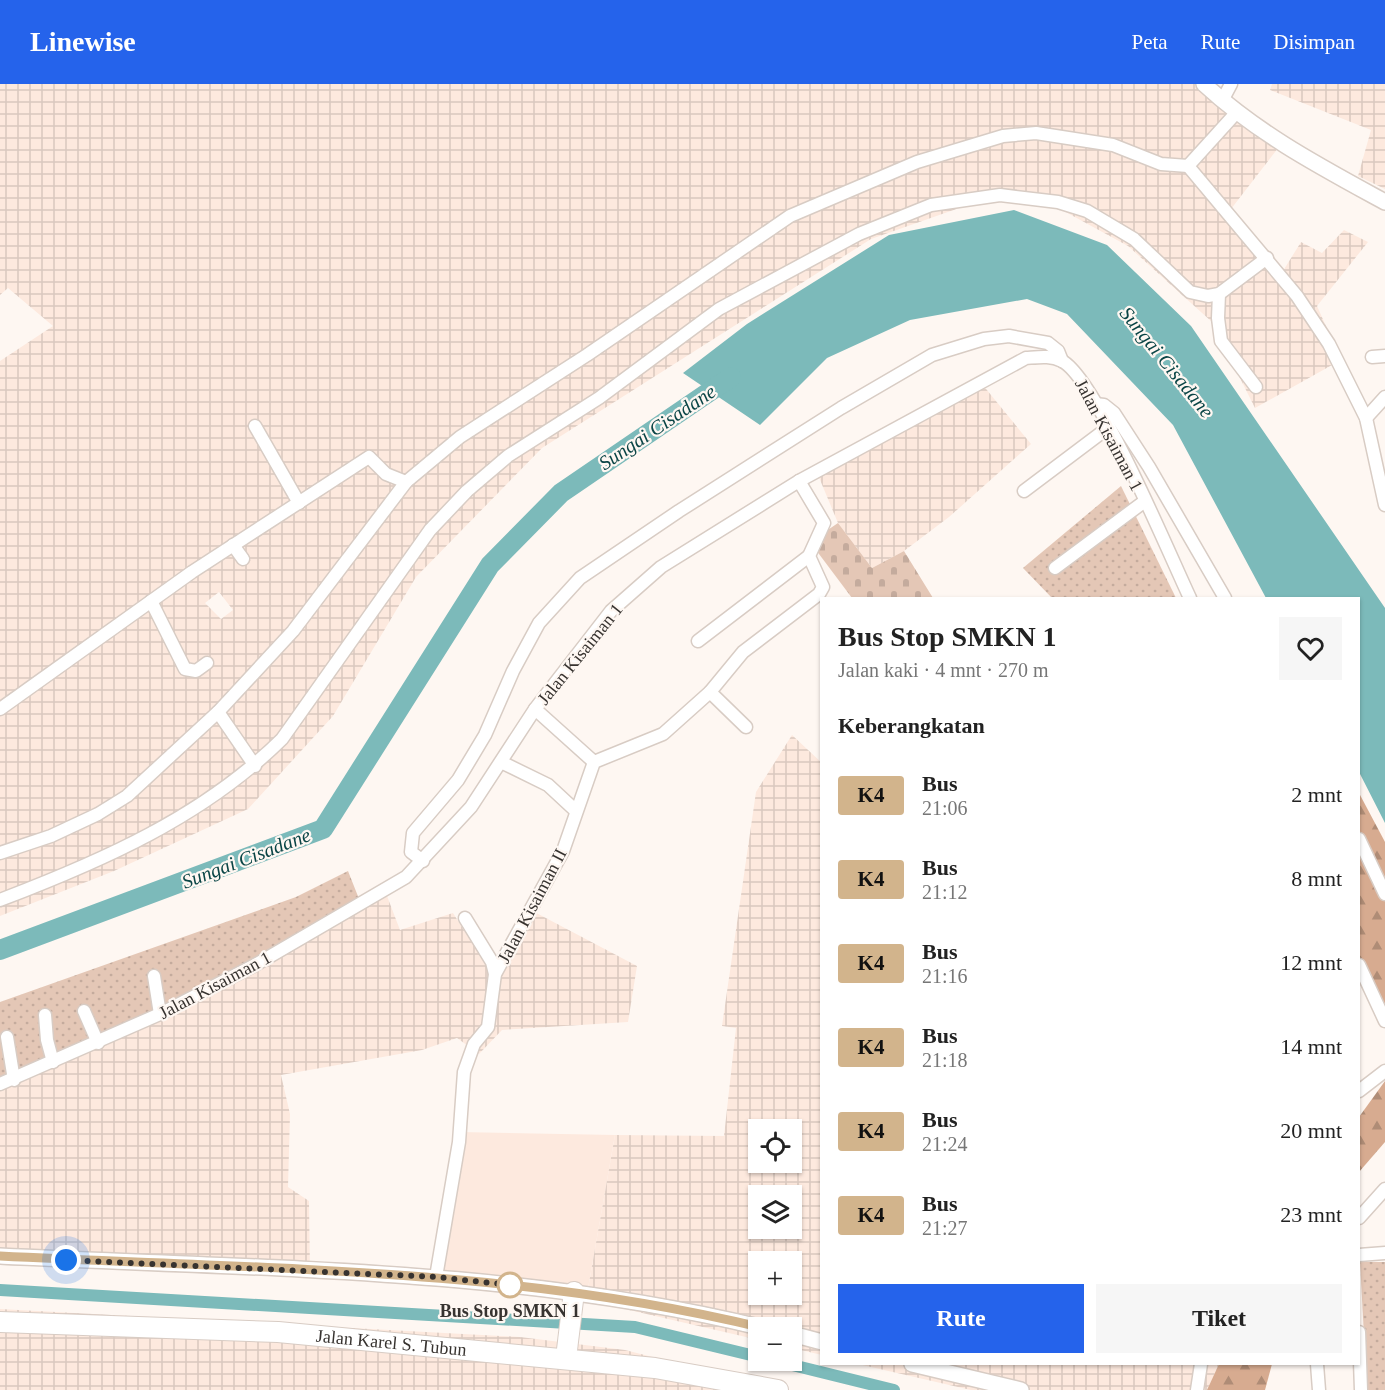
<!DOCTYPE html>
<html lang="id">
<meta charset="utf-8">
<style>
body{margin:0;font-family:Georgia,serif;background:#f6f6f6;color:#222;height:100vh;display:flex;flex-direction:column;font-size:22px;white-space:nowrap}
*{box-sizing:border-box;margin:0}
p{font-size:20px;color:#767676}
.icon{flex:none;width:33px;height:33px;fill:none;stroke:currentColor;stroke-width:2;stroke-linecap:round;stroke-linejoin:round}
.map{position:relative;flex:1;overflow:hidden}
.side{position:absolute;left:820px;top:513px;width:540px;height:768px;display:flex;flex-direction:column;background:#fff;border-radius:0px;box-shadow:0 2px 4px #0004}
.side>*{flex:none}
.badge{padding:0 12px;border-radius:4px;font-size:21px;line-height:39px}
.controls{position:absolute;left:748px;top:1035px;display:grid;gap:12px}
.controls a{display:grid;place-items:center;width:54px;height:54px;border-radius:0px;background:#fff;box-shadow:0 2px 4px #0004;font-size:30px}
.you{position:absolute;width:30px;height:30px;margin:-15px;border:4px solid #fff;border-radius:50%;background:#1a73e8;box-shadow:0 0 0 9px #1a73e833}
.map>.badge{position:absolute;translate:-50% -50%;box-shadow:0 0 0 3px #fff}
h2{padding:0 18px;font-size:22px;line-height:54px}
.round{display:grid;place-items:center;flex:none;width:63px;height:63px;border-radius:0px;background:#f6f6f6}
.summary{display:flex;align-items:center;justify-content:space-between;height:102px;padding:0 18px}
h1{font-size:28px;font-weight:800;line-height:45px}
.button{display:flex;gap:12px;margin-top:auto;padding:12px 18px}
.button a{flex:1;height:69px;border-radius:0px;background:#2563eb;color:#fff;font-size:24px;font-weight:800;line-height:69px;text-align:center}
.button a+a{background:#f6f6f6;color:#222}
ul{padding:0;list-style:none}
li{display:flex;align-items:center;gap:18px;height:84px;padding:0 18px}
li div{flex:1}
li b{display:block;font-size:22px}
li em{font-style:normal}
li .badge{min-width:66px;font-weight:700;text-align:center}
header{display:flex;align-items:center;gap:36px;box-sizing:border-box;height:84px;padding:0 30px;background:#2563eb;color:#fff}
header strong{font-size:28px}
nav{display:flex;gap:33px;margin-inline-start:auto;font-size:21px}
.map>svg:first-child{display:block}
.built{fill:#fde9de}
.industrial{fill:url(#industrial-grid);fill-rule:evenodd}
.green{fill:url(#green-dots)}
.forest{fill:url(#forest-firs)}
.cemetery{fill:url(#cemetery-stones)}
.water{fill:#7cbaba}
.lines{fill:none;stroke-linecap:round;stroke-linejoin:round}
.canal{stroke:#7cbaba;stroke-width:12}
.river{stroke:#7cbaba;stroke-width:20}
.minor-casing{stroke:#d8ccc4;stroke-width:15}
.tertiary-casing{stroke:#d8ccc4;stroke-width:18}
.primary-casing{stroke:#d8ccc4;stroke-width:22}
.minor{stroke:#fff;stroke-width:12}
.tertiary{stroke:#fff;stroke-width:15}
.primary{stroke:#fff;stroke-width:20}
.line-casing{stroke:#fff;stroke-width:14}
.line{stroke:#d2b48c;stroke-width:9}
.walk{stroke:#373330;stroke-width:6;stroke-dasharray:0 10.8}
.stop-dot{fill:#fff;stroke:#d2b48c;stroke-width:3}
.labels{text-anchor:middle;dominant-baseline:central;stroke-width:4.5;stroke-linejoin:round;paint-order:stroke}
.street-label{font-size:18px;fill:#373330;stroke:#fef7f2}
.stop-label{font-size:18px;font-weight:bold;fill:#373330;stroke:#fef7f2}
.water-label{font-size:20px;font-style:italic;fill:#0a4546;stroke:#fef7f2}
</style>
<header>
<strong>Linewise</strong>
<nav><a>Peta</a><a>Rute</a><a>Disimpan</a></nav>
</header>
<div class="map">
<svg width="1385" height="1306" viewBox="0 0 1385 1306">
<defs>
<pattern id="industrial-grid" width="8" height="8" patternUnits="userSpaceOnUse" patternTransform="scale(1.5)"><rect width="8" height="8" fill="#fde9de"/><path d="M0 4h8M4 0v8" fill="none" stroke="#d9c8bf"/></pattern>
<pattern id="green-dots" width="8" height="8" patternUnits="userSpaceOnUse" patternTransform="scale(1.5)"><rect width="8" height="8" fill="#e4c7b6"/><path d="M2 2h.1M6 6h.1" fill="none" stroke="#c4ab9d" stroke-width="1.8" stroke-linecap="round"/></pattern>
<pattern id="forest-firs" width="22" height="20" patternUnits="userSpaceOnUse" patternTransform="scale(1.5)"><rect width="22" height="20" fill="#d7ab90"/><path d="M5 1l3.5 6h-7zM16 11l3.5 6h-7z" fill="#af8c76"/></pattern>
<pattern id="cemetery-stones" width="16" height="16" patternUnits="userSpaceOnUse" patternTransform="scale(1.5)"><rect width="16" height="16" fill="#e4c7b6"/><path d="M2 7V4a2 2 0 0 1 4 0v3zM10 15v-3a2 2 0 0 1 4 0v3z" fill="#c4ab9d"/></pattern>
</defs>
<rect width="100%" height="100%" fill="#fef7f2"/>
<path class="built" d="M459 1048 615 1051 586 1216 434 1191Z"/>
<g class="industrial">
<path d="M0 0H1205L1282 59 1231 125 1283 187 1301 158 1322 169 1344 146 1368 158 1317 222 1341 276 1255 324 1212 238 1128 162 1051 120 982 116 871 155 542 364 416 493 333 632 248 725 114 787 0 832V277L53 242 8 204 0 211ZM219 508 233 526 221 535 205 519Z"/>
<path d="M1272 0H1385V105L1358 92 1371 46 1270 6Z"/>
<path d="M982 300 1031 360 949 433 904 467 872 484 838 439 818 391Z"/>
<path d="M792 651 822 679V1271L792 1264V1244H759V1256L586 1216 615 1051 724 1052 736 944 722 942 756 708ZM759 1046H792V1078H759ZM759 1112H792V1144H759ZM759 1178H792V1210H759Z"/>
<path d="M387 812 400 846 453 829 491 889 525 823 637 882 628 938 502 946 479 970 457 954 422 966 281 991 290 1030 288 1103 309 1117 310 1188 0 1181V1003L169 932Z"/>
<path d="M0 1225 520 1253 625 1266 783 1306H0Z"/>
<path d="M858 1280H1219L1207 1306H971Z"/>
</g>
<g class="green">
<path d="M1121 402 1176 514H1052L1023 484Z"/>
<path d="M348 787 363 825 169 932 6 1004 0 1003V918L296 813Z"/>
<path d="M1360 1178H1385V1306H1367Z"/>
</g>
<g class="forest">
<path d="M1359 709 1385 758V936L1359 881Z"/>
<path d="M1385 997V1058L1359 1088V1033Z"/>
<path d="M1219 1280H1272L1265 1306H1207Z"/>
</g>
<path class="cemetery" d="M838 439 872 484 904 467 933 514H852L810 458Z"/>
<path class="water" d="M1014 126 1107 161 1191 242 1385 524V739L1359 688V514H1266L1173 341 1067 230 1027 215 910 236 827 274 760 341 683 289 747 240 889 151Z"/>
<g class="lines">
<g class="canal">
<path d="M0 1206 635 1243 759 1273"/>
<path d="M772 1276 894 1306"/>
</g>
<path class="river" d="M0 866 323 745 490 481 561 409 731 293"/>
<g class="minor-casing">
<g id="minor">
<path d="M1222 17 1231 0"/>
<path d="M1188 82 1297 212 1329 260 1366 334 1385 421"/>
<path d="M1219 210 1218 234 1221 257 1256 303"/>
<path d="M1372 273 1385 272"/>
<path d="M1095 320 1104 321 1114 329 1149 383 1225 514"/>
<path d="M1366 334 1385 313"/>
<path d="M255 342 299 419"/>
<path d="M1024 407 1109 343"/>
<path d="M233 461 243 475"/>
<path d="M1055 484 1145 417"/>
<path d="M151 517 185 585 196 587 207 579"/>
<path d="M698 557 809 472"/>
<path d="M710 608 746 643"/>
<path d="M0 625 192 488 369 373 386 390 406 398"/>
<path d="M535 625 594 678"/>
<path d="M218 628 255 682"/>
<path d="M501 678 548 701 576 727"/>
<path d="M1359 755 1385 810"/>
<path d="M0 769 51 752 98 730 127 712 218 628 293 547 406 398 460 353 587 271 790 132 917 78 1003 52 1036 49 1113 61 1161 80 1188 82 1236 29"/>
<path d="M423 777 411 768 413 749 458 696 485 651 513 587 539 539 580 494 679 427 841 324 932 271 984 255 1009 252 1048 259 1058 267 1062 277"/>
<path d="M0 816C102 777 203 733 282 655L430 446 467 407 508 372 599 314 719 225 859 150 931 121 1000 111 1058 118 1087 127 1134 155 1190 208 1208 212 1219 210 1267 174"/>
<path d="M465 834 492 878 495 890"/>
<path d="M1359 881 1385 937"/>
<path d="M154 892 160 930"/>
<path d="M84 927 98 959"/>
<path d="M45 931 47 956 53 978"/>
<path d="M7 953 14 996"/>
<path d="M0 1000 160 930 255 881 406 793 471 723 535 625 611 527 661 483 799 397 1026 274C1039 273 1051 271 1062 277 1096 294 1170 472 1190 514"/>
<path d="M1359 1007 1385 987"/>
<path d="M1359 1134 1385 1105"/>
<path d="M1359 1171 1385 1169"/>
<path d="M436 1193 459 1058 464 988 474 960 488 943 495 890 563 767 594 678 663 650 710 608 743 568 819 510 823 503 809 472 824 439 799 397"/>
<path d="M1359 1248 1361 1306"/>
<path d="M1317 1280 1319 1306"/>
<path d="M1197 1306 1201 1280"/>
</g>
</g>
<g class="tertiary-casing">
<g id="tertiary">
<path d="M1204 0C1258 50 1321 83 1385 118"/>
<path d="M0 1172C255 1185 514 1183 763 1244"/>
<path d="M792 1250 822 1258"/>
<path d="M912 1280 1021 1306"/>
</g>
</g>
<g class="primary-casing">
<g id="primary">
<path id="s1" d="M0 1238 278 1248 655 1284 778 1306"/>
<path d="M566 1274 574 1208"/>
</g>
</g>
<use href="#minor" class="minor"/>
<use href="#tertiary" class="tertiary"/>
<use href="#primary" class="primary"/>
</g>
<g class="lines">
<g class="line-casing">
<path id="line" d="M0 1172C255 1185 514 1183 763 1244"/>
</g>
<use href="#line" class="line"/>
<path class="walk" d="M66 1176 436 1193 510 1201"/>
</g>
<circle class="stop-dot" cx="510" cy="1201" r="12"/>
<g class="labels">
<g class="street-label">
<text transform="translate(1109 351) rotate(62)">Jalan Kisaiman 1</text>
<text transform="translate(580 570) rotate(-51)">Jalan Kisaiman 1</text>
<text transform="translate(532 822) rotate(-62)">Jalan Kisaiman II</text>
<text transform="translate(215 901) rotate(-28)">Jalan Kisaiman 1</text>
<text stroke="none"><textPath href="#s1" startOffset="392">Jalan Karel S. Tubun</textPath></text>
</g>
<g class="stop-label">
<text x="510" y="1227">Bus Stop SMKN 1</text>
</g>
<g class="water-label">
<text transform="translate(1167 278) rotate(51)">Sungai Cisadane</text>
<text transform="translate(657 343) rotate(-34)">Sungai Cisadane</text>
<text transform="translate(246 774) rotate(-21)">Sungai Cisadane</text>
</g>
</g>
</svg>
<div class="controls">
<a><svg class="icon" aria-label="locate" viewBox="0 0 24 24"><circle cx="12" cy="12" r="6"/><path d="M12 2v4M12 18v4M2 12h4M18 12h4"/></svg></a>
<a><svg class="icon" aria-label="layers" viewBox="0 0 24 24"><path d="M12 4l9 5-9 5-9-5zM3 14l9 5 9-5"/></svg></a>
<a>+</a>
<a>−</a>
</div>
<div class="you" style="left:66px;top:1176px"></div>
<section class="side">
<div class="summary"><div><h1>Bus Stop SMKN 1</h1><p>Jalan kaki · 4 mnt · 270 m</p></div><a class="round"><svg class="icon" aria-label="heart" viewBox="0 0 24 24"><path d="M12 20l-8-8c-3-5 5-10 8-4 3-6 11-1 8 4z"/></svg></a></div>
<h2>Keberangkatan</h2>
<ul>
<li><span class="badge" style="background:#d2b48c;color:#111">K4</span><div><b>Bus</b><p>21:06</p></div><em>2 mnt</em></li>
<li><span class="badge" style="background:#d2b48c;color:#111">K4</span><div><b>Bus</b><p>21:12</p></div><em>8 mnt</em></li>
<li><span class="badge" style="background:#d2b48c;color:#111">K4</span><div><b>Bus</b><p>21:16</p></div><em>12 mnt</em></li>
<li><span class="badge" style="background:#d2b48c;color:#111">K4</span><div><b>Bus</b><p>21:18</p></div><em>14 mnt</em></li>
<li><span class="badge" style="background:#d2b48c;color:#111">K4</span><div><b>Bus</b><p>21:24</p></div><em>20 mnt</em></li>
<li><span class="badge" style="background:#d2b48c;color:#111">K4</span><div><b>Bus</b><p>21:27</p></div><em>23 mnt</em></li>
</ul>
<div class="button"><a>Rute</a><a>Tiket</a></div>
</section>
</div>
